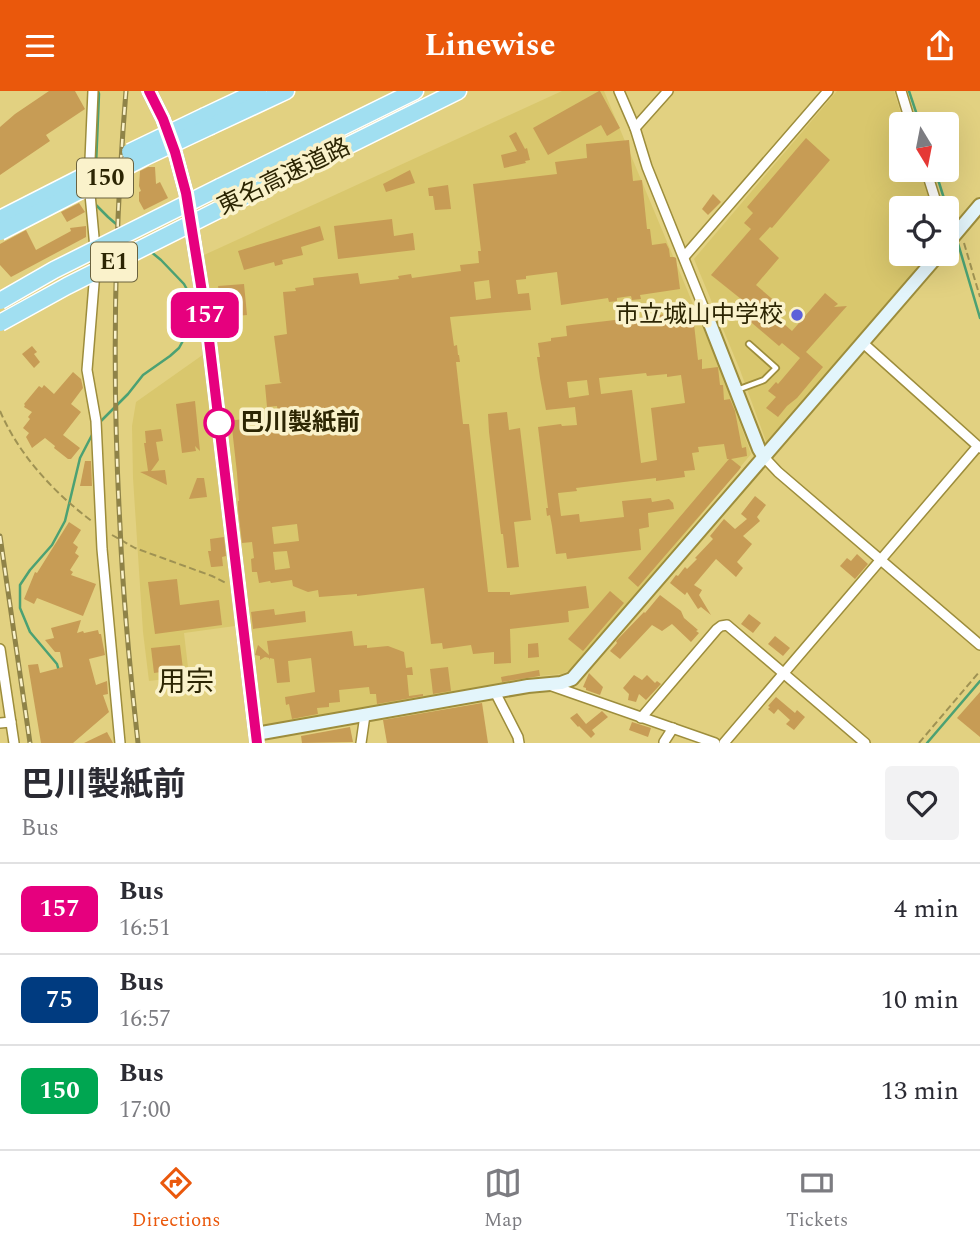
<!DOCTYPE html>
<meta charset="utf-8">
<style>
body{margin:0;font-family:Spectral,"Noto Sans JP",serif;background:#f2f2f3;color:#2b2b33;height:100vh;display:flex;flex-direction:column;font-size:26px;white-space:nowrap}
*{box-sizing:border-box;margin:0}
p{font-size:23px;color:#7c7c81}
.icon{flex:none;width:38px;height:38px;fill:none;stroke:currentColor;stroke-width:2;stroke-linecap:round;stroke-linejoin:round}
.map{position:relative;height:652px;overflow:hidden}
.panel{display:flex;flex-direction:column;background:#fff;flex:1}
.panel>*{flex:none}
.badge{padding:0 14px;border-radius:10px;font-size:24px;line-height:46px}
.needle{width:46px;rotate:170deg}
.buttons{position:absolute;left:889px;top:21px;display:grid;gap:14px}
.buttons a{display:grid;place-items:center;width:70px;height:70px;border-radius:7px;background:#fff;box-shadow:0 7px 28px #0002;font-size:35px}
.map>.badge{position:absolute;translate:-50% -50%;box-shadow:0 0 0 4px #fff}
.round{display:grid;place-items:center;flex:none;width:74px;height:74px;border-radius:7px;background:#f2f2f3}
.headline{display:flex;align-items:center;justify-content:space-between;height:119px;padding:0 21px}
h1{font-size:33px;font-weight:700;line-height:52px}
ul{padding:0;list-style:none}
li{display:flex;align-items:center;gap:21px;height:91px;padding:0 21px;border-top:2px solid #e1e1e2}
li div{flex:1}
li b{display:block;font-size:26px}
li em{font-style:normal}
li .badge{min-width:77px;font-weight:700;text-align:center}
header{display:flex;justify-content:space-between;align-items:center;height:91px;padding:0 21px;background:#ea580c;color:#fff;font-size:32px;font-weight:700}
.dock{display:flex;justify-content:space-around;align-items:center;height:98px;border-top:2px solid #e1e1e2;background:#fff;font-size:19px;color:#7c7c81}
.dock a{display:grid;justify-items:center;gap:4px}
.dock .on{color:#ea580c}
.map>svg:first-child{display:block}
.built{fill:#d9c76d}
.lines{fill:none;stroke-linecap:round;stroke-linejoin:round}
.stream{stroke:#4ca173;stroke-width:2.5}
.building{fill:#c79c55;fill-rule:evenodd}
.lane-casing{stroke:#9d8d3c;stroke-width:8}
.street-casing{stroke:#9d8d3c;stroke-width:12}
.secondary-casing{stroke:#9d8d3c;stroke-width:16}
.highway-casing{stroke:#fff;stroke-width:19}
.path{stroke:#9f9253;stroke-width:2;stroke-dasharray:7 3.5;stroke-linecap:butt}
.lane{stroke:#fff;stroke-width:4.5}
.street{stroke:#fff;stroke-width:9}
.secondary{stroke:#e3f5fb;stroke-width:12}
.highway{stroke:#a1dff1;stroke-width:16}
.rail-casing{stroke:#8f8348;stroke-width:5}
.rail{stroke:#faf2cb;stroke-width:2.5;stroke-dasharray:8;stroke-linecap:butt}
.highway-bridge-casing{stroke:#fff;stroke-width:19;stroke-linecap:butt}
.highway-bridge{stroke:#a1dff1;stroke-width:16}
.line-casing{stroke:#fff;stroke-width:16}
.line{stroke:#e6007e;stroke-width:10}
.poi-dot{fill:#5e61d9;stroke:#faf2cb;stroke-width:2.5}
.stop-dot{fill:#fff;stroke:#e6007e;stroke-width:3.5}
.labels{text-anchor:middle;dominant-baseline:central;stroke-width:7;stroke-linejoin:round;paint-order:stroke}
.shield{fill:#faf2cb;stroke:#6a623f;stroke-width:2}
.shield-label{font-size:23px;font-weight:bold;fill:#2c2503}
.street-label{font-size:24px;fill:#2c2503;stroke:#faf2cb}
.poi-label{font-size:24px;fill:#2c2503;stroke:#faf2cb;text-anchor:end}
.stop-label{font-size:24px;font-weight:bold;fill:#2c2503;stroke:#faf2cb;text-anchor:start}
.quarter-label{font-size:28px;fill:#2c2503;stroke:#faf2cb}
</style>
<header><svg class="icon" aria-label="menu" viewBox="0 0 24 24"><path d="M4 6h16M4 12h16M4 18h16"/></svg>Linewise<svg class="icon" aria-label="share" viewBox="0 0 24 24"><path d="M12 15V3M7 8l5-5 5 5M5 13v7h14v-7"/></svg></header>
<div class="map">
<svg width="980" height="652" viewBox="0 0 980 652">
<rect width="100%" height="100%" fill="#e2d181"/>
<g class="built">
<path d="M562 0H604L721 280 751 363 577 575 562 583 539 585 259 638 204 164Z"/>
<path d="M837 0H894L904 33H901V79H919L932 117H901V163H930L767 353 740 279 694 168Z"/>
<path d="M204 263 235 535 184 542 189 585 149 590 143 541 133 387 132 335 136 311Z"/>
</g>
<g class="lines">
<g class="stream">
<path d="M909 0 920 33"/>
<path d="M96 74 99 3 98 0"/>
<path d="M935 79 954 139"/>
<path d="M95 98 94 112 108 126 123 139"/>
<path d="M957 149 980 227"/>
<path d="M100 331 128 303 143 284 170 265 179 257 185 246 192 215 190 204 184 193 161 169 150 160"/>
<path d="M59 580 57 573 30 541 20 517V494L30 479 52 454 65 430 80 367 93 342"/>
<path d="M927 652 980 590"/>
</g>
</g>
<g class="building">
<path d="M49 0H75L85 18 46 44 50 50 0 84V36L15 23Z"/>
<path d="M599 0H600L620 37 607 45 601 34 548 64 533 37Z"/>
<path d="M516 41 525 58 527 57 530 69 525 70 526 72 504 77 501 64 517 60 509 45Z"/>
<path d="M806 47 830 69 772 137 770 136 759 148 779 167 756 194 784 218 776 226 792 240 825 202 838 213 834 216 847 215 806 261 823 276 797 307 787 315 778 326 766 317 776 306 768 300 776 291 778 293 800 267 782 252 779 255 739 221 746 212 711 184 751 138 744 132 753 122 747 116Z"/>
<path d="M629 49 633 90 642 89 647 138H650L652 154 666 152 669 158 670 166H674L676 167 680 198 640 204 641 208 632 209 631 205 617 207V210L609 211 608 207 561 214 557 181 526 185V188L516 189 518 203 529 202 531 219 450 226 454 255 457 254 458 264H459L460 271H456L463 333H469L488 501H510V504L586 495 589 517 568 520 569 531 510 538 511 572 494 573V561L473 563 471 554 443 558 442 552 431 553 424 497 357 505V503L319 506 318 499 308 501 293 495 292 489 271 492 270 490 259 492 257 481H252L251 468 254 467 252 451 242 452 238 418V410H239L237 382 232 337H229L228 330 244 328 245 337 274 333V330H279L277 315 267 316 265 294 282 292 280 291 274 245 287 243 283 201 296 200 295 197 314 194 313 187 358 182 360 193 399 188 398 185 411 183 412 187 461 180 460 174 479 172 478 160H481L473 93 557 83 555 71 587 67 586 53ZM489 189 491 207 476 209 474 191ZM297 433 299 450 274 453 272 436ZM287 460 290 477 275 479 273 461Z"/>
<path d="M148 76H155L156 93 160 91 168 107 144 119 139 110V101L141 100 139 95 140 80Z"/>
<path d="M410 79 415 92 386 101 383 93Z"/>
<path d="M448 94 451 118 435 119 433 105H429L428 97Z"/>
<path d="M713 103 721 111 708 124 702 118Z"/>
<path d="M79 112 85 121 67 131 61 121Z"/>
<path d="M392 128 394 145 413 142 415 159 338 168 334 135Z"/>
<path d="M86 135V146L11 186 0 174V153L26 139 36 159 71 140 70 137Z"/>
<path d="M320 135 324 149 301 156 303 164 282 169 283 173 275 175 274 171 244 179 238 160Z"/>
<path d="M244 193 247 224 216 227 214 201H219L218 195Z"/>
<path d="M667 223 668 235 694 233 698 269 702 268V278L718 276 720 294H723L724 309 730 308 735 320 742 357 746 356 747 365 731 368 741 376 739 379 638 496 628 487 729 368H727L724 353 698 356 699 361 692 362 695 379 684 380 685 386 656 390V387L576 397 577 400 558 402 561 425 579 423 580 431 624 426 622 410 651 407 652 411 669 408 673 412 674 418 648 422 649 436 639 438 641 459 567 468 566 462 556 463 552 435 550 424 547 425 546 417H548L538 336 561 333 562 335 577 334 575 316 546 319 540 287 537 266H540L538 252 551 250V247L567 245 566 235 572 234ZM646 282 647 285 667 283V286L681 284 685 312 651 317 657 369 641 372 632 299 601 303 599 287ZM587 289 589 304 569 307 567 291Z"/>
<path d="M32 255 37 261 34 263 40 271 34 277 22 263Z"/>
<path d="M73 281 81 288 83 297 71 313 81 321 63 344 80 357 71 368H68L54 357 55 355 45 347 32 357 26 346 29 342 23 337 30 328 28 326 32 321 24 316 25 314 24 313 39 295 42 297 44 294 54 303Z"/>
<path d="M195 310 200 360 195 355 196 360 182 362 176 313Z"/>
<path d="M507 321 509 339 520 337 531 429 514 431 519 476 507 477 503 443H501L489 341 488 323Z"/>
<path d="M161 338 163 350 156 351 159 369 151 380 165 379 167 394 140 381 148 380 144 352H146L145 340Z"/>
<path d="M85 370H91L92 395H80Z"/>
<path d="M197 387H204L207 406 189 408Z"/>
<path d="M755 405 766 414 757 426 760 430 743 445 752 453 737 471 743 477 736 486 716 468 694 494 702 499 699 504 711 524 701 516 698 518 687 501 685 504 670 492 676 484 678 485 685 476 687 478 697 468 695 467 713 448 710 445 724 428 735 438 747 428 741 423Z"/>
<path d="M69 431 81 439 73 452 78 456 75 462 79 465 70 479 73 481 71 484 96 493 83 525 37 507 34 513 24 508 35 481 37 482Z"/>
<path d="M224 446 226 465 222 466 223 475 213 476H211L208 460H211L210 448Z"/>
<path d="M857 463 868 473 855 488 840 475 847 467 851 470Z"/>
<path d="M177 488 180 514 219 509 222 534 155 543 148 491Z"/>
<path d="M610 500 624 512 583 560 568 548Z"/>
<path d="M660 504 681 520 684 527 698 539 696 540 699 542 691 551 672 533 662 540 652 534 620 568 610 560 617 552 616 550 644 521 645 522Z"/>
<path d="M274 518 275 524 305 520 306 531 253 538 251 521Z"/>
<path d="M749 523 761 532 753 542 741 533Z"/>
<path d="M81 529 77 542 83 540 84 542 98 539 99 543H101L105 564 89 568 96 594 107 590 108 603 103 604 109 621 73 652H41L28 574 38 573 40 582 63 576 60 561H55L45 549 54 547 51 537Z"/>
<path d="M352 540 354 555 367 554V557L388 555 404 561 406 577 412 576 413 584H407L409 605 423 603V605L377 613 376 603H370L369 596 339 599 340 611 329 612V616L317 617 318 623 292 628 289 613 286 614 285 606 315 601 311 567 288 570 290 591 277 592 274 568 270 567V569L269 567 265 566 260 569V565L255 564 258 554 269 564 267 550Z"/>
<path d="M775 545 790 557 783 565 768 553Z"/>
<path d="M538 552 539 566 528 567V553Z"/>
<path d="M180 554 183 578 154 582 151 557Z"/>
<path d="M448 576 451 600 433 603 430 578Z"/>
<path d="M539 579 540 585 502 591 501 586Z"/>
<path d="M589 582 603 596 600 604 586 599V597L583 596Z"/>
<path d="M634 584 642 589 647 584 655 592 657 590 661 593 646 609 639 603 636 611 628 609 629 603 623 597Z"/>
<path d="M980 601V646L957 627Z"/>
<path d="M776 606 795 622 797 619 805 626 794 639 786 633 790 629 778 618 774 623 768 618 770 616 768 615Z"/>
<path d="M482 612 488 652H387L383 629Z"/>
<path d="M602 620 608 626 592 639 595 643 591 647 579 635 578 636 570 627 577 622 586 633Z"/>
<path d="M632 631 651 637 648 646 629 639Z"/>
<path d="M350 636 353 651 302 652 301 645Z"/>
<path d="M107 641 113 652H84Z"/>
</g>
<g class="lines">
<g class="lane-casing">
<path id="lane" d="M737 299 764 289 776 277 749 253"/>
</g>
<g class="street-casing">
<g id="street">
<path d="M93 0 90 69V103L96 168 87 279 96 330 102 458 120 652"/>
<path d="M619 0 635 37 647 76 707 225"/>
<path d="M901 0 911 33"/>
<path d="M635 37 668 0"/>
<path d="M926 79 938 117"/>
<path d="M684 166 828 0"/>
<path d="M863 252 980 357"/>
<path d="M764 366 778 381 980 554"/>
<path d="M0 558 14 652"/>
<path d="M552 595 715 652"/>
<path d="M495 601 518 646 519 652"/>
<path d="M641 627 717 538 721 535 727 534 865 652"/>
<path d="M0 632 11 631"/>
<path d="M664 651 673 637"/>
<path d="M361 652 365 624"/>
<path d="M724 652 978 355"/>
</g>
</g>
<g class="secondary-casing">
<g id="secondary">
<path d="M149 0 163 28 175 61 186 102 207 232 257 652"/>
<path d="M947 153 980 114"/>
<path d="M707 225 759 358 764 366"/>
<path d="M256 643 528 595 561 592 572 588 939 163"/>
</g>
</g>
<g class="highway-casing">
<g id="highway">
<path d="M205 25 258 0"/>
<path d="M211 35 286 0"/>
<path d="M220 96 415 0"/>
<path d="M230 113 458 0"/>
</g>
</g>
<g class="path">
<path d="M964 152 980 206"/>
<path d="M0 320C19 364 54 402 93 431"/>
<path d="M112 444 135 457 212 485 226 492"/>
<path d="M919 652 980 580"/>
</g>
<use href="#lane" class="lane"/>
<use href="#street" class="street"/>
<use href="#secondary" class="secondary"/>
<use href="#highway" class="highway"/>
<g class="rail-casing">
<g id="rail">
<path d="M126 0C114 145 112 290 120 435 123 508 130 580 138 652"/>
<path d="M0 445 30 652"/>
</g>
</g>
<use href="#rail" class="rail"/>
<g class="highway-bridge-casing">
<g id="highway-bridge">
<path d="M130 61 205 25"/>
<path d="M0 128 94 80"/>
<path d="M0 141 145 66 211 35"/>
<path d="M0 210 54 179 220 96"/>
<path d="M0 232 67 195 230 113"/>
</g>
</g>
<use href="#highway-bridge" class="highway-bridge"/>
</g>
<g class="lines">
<g class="line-casing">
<path id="line" d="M149 0 163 28 175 61 186 102 207 232 257 652"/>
</g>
<use href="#line" class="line"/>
</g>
<circle class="poi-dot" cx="797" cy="224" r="7"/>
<circle class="stop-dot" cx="219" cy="332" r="14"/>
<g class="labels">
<g class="shield">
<rect x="77" y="67.5" width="56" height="39" rx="5"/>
<rect x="91" y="151.5" width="46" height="39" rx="5"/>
</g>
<g class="shield-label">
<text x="105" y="87">150</text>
<text x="114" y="171">E1</text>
</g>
<g class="street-label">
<text transform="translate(284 86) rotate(-26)">東名高速道路</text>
</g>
<g class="poi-label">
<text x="783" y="224">市立城山中学校</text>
</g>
<g class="stop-label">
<text x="240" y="332">巴川製紙前</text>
</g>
<g class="quarter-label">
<text x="186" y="591">用宗</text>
</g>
</g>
</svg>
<div class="buttons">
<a><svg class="needle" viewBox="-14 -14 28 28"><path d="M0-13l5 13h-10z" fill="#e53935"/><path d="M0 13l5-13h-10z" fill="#7c7c81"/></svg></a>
<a><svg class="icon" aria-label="locate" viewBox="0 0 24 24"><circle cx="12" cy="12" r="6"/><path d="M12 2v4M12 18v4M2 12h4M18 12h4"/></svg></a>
</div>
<b class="badge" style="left:205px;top:224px;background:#e6007e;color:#fff">157</b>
</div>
<section class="panel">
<div class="headline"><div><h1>巴川製紙前</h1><p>Bus</p></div><a class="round"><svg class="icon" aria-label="heart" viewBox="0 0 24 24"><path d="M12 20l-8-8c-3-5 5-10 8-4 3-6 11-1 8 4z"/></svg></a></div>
<ul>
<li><span class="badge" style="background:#e6007e;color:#fff">157</span><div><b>Bus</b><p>16:51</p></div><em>4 min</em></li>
<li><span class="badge" style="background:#003b80;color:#fff">75</span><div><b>Bus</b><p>16:57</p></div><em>10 min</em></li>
<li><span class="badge" style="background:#00a651;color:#fff">150</span><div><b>Bus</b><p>17:00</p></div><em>13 min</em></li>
</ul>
</section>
<nav class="dock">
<a class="on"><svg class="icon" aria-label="directions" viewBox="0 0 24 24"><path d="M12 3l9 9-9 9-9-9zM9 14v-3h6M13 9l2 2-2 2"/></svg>Directions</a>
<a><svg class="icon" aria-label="map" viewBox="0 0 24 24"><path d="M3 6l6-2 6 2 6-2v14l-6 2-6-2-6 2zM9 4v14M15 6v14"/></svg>Map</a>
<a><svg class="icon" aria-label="tickets" viewBox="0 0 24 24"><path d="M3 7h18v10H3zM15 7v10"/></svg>Tickets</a>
</nav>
